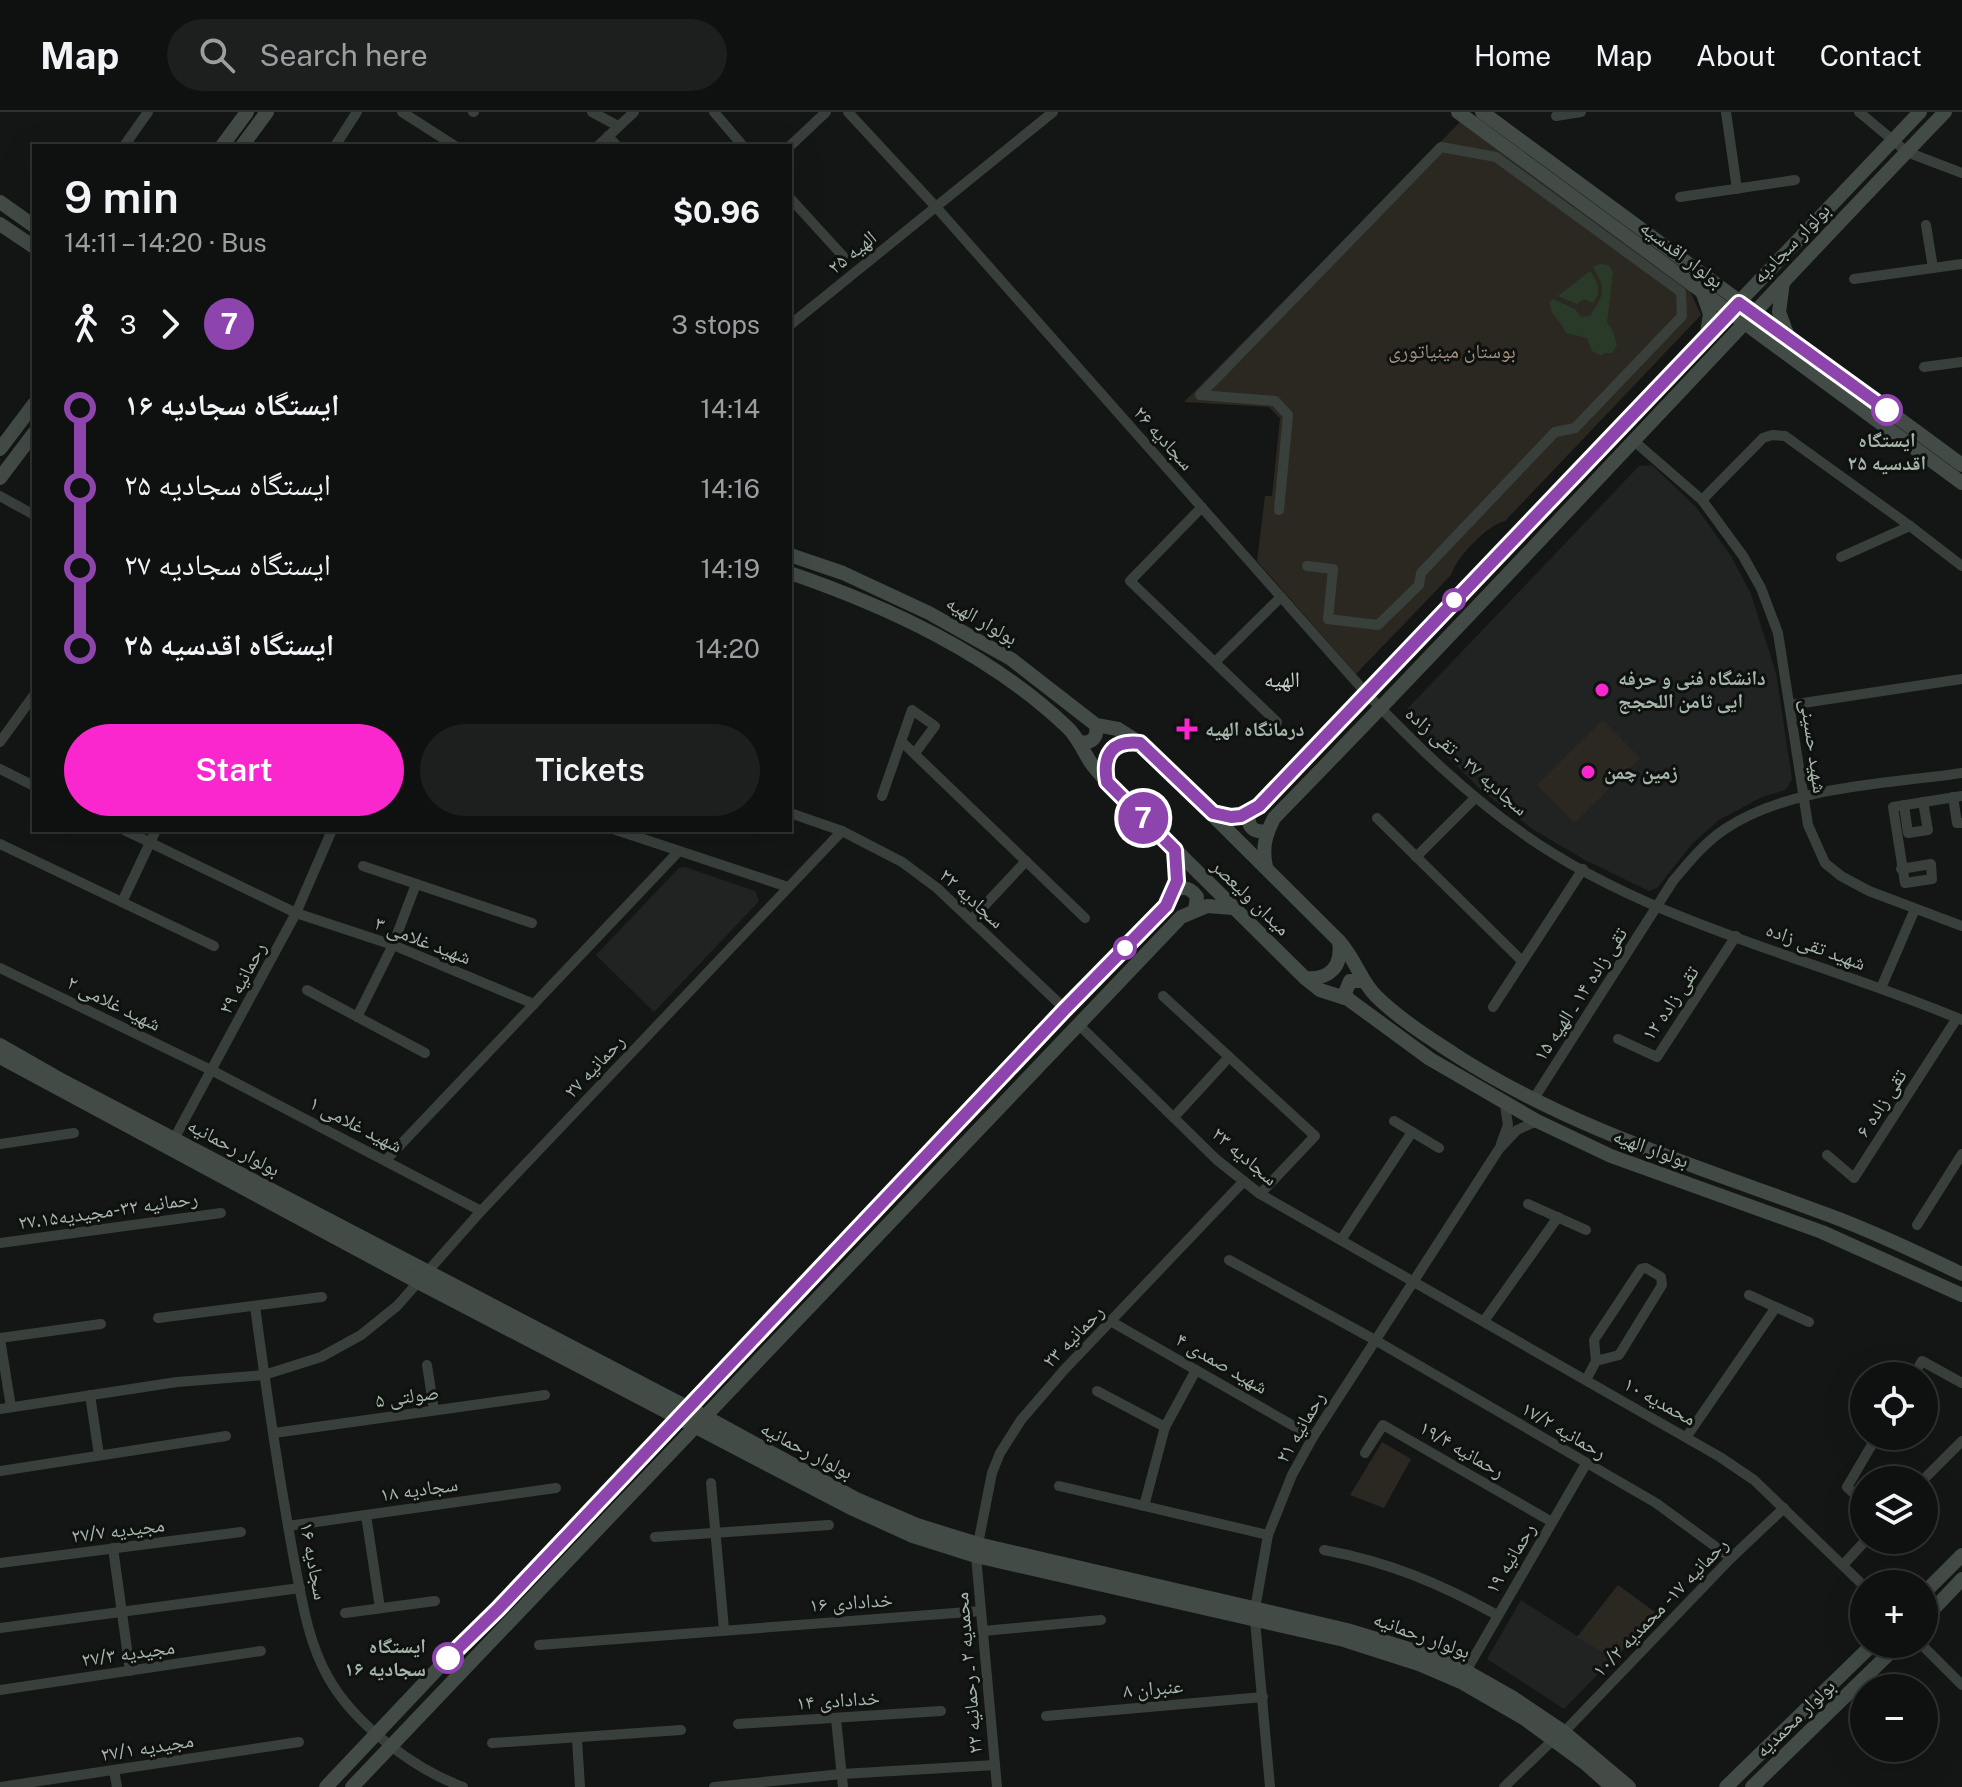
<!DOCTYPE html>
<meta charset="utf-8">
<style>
body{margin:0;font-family:"Public Sans","Noto Naskh Arabic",sans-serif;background:#1d1e1e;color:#f1f3f6;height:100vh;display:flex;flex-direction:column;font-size:30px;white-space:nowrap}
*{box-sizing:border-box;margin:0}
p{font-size:26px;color:#9b9d9f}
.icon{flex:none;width:44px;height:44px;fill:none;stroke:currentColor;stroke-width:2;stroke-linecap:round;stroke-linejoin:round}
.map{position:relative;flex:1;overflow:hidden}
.drawer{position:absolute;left:32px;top:32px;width:760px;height:688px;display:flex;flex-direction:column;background:#0f1010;border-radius:0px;box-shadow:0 8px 32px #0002,0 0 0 2px #2f3030}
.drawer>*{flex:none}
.badge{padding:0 16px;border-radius:26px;font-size:28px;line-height:52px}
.buttons{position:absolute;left:1850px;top:1250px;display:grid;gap:16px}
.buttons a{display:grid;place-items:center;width:88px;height:88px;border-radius:50%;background:#0f1010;box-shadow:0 8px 32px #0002,0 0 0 2px #2f3030;font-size:40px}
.map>.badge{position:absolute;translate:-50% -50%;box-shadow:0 0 0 4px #fff}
.legs{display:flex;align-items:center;gap:12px;height:88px;padding:0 32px;font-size:26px}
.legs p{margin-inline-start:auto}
.overview{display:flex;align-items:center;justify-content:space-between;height:136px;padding:0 32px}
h1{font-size:44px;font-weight:600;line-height:60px}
.cta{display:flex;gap:16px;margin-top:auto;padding:16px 32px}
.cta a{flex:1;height:92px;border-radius:48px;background:#fa27ce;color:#fff;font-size:32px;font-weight:600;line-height:92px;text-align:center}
.cta a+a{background:#1d1e1e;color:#f1f3f6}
ul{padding:0 32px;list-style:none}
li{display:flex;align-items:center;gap:28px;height:80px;font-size:30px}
li i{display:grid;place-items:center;width:12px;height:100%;margin:0 10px;background:currentColor}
li i::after{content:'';width:20px;height:20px;margin:-10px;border:6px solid;border-radius:50%;background:#0f1010}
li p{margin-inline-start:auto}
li:first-child i{background:linear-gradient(#0000 50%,currentColor 0)}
li:last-child i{background:linear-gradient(currentColor 50%,#0000 0)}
header{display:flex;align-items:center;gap:48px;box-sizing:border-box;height:112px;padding:0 40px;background:#0f1010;border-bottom:2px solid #2f3030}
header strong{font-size:38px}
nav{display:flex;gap:44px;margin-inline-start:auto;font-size:28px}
.search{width:560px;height:72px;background:#1d1e1e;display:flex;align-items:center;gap:20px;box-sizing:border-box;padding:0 28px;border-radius:44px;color:#9b9d9f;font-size:30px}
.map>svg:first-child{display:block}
.built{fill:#202321}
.green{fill:#2b2822}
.water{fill:#2a3a29}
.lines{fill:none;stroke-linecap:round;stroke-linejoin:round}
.street{stroke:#39403c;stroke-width:10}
.secondary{stroke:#424b45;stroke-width:14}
.line-1-casing{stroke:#fff;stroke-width:18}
.line-1{stroke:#8e44ad;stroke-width:12}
.stop-1-dot{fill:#fff;stroke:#8e44ad;stroke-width:4}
.poi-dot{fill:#fa27ce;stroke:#0f1110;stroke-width:3}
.labels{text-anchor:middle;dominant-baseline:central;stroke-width:6;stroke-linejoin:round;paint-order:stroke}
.street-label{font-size:20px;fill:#a5b7a9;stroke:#0f1110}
.park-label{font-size:20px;fill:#a3937b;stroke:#0f1110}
.stop-label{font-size:20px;font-weight:bold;fill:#a5b7a9;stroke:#0f1110}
.poi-label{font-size:20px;font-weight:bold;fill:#a5b7a9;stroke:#0f1110;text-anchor:start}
.neighbourhood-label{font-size:22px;fill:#c6d2c9;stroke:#0f1110}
</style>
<header>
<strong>Map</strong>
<div class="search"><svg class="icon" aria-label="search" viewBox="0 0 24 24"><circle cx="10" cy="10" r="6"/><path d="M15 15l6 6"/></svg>Search here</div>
<nav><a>Home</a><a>Map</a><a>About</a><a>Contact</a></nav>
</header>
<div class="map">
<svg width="1962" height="1675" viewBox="0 0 1962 1675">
<rect width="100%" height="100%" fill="#141615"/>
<g class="built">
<path d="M1652 353 1696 395 1731 444 1751 482 1776 561 1792 667 1786 678 1762 685 1719 708 1692 732 1657 776 1649 779 1585 748 1534 718 1482 679 1409 607 1408 596 1639 354Z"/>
<path d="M685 755 755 779 759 789 654 900 596 843 679 756Z"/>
<path d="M1521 1488 1613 1547 1564 1597 1487 1547Z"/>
</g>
<g class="green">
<path d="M1461 9 1687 173 1701 203 1505 409C1487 413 1456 446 1451 463L1356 562 1257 449 1265 384H1272L1280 306 1269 295 1184 290Z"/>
<path d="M1603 608 1640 646 1574 711 1537 673Z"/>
<path d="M1382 1330 1411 1347 1384 1396 1350 1383Z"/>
<path d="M1618 1473 1659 1503 1613 1547 1577 1525Z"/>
</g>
<g class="water">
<path d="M1600 152 1608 153 1613 160 1607 210 1613 220 1617 233 1612 241H1604L1602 244 1592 239 1587 226 1566 221C1561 208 1550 205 1550 190L1553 187 1575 197 1581 205 1590 204C1604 182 1607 179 1593 155Z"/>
<path d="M1590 159C1597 171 1603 178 1593 191L1584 187 1577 192 1558 184Z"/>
</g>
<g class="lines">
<g class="street">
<path d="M402 0 455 34"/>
<path d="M473 0H474"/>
<path d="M592 0 618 14"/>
<path d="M714 0 743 34"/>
<path d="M848 0 936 95 1366 581C1416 633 1466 682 1525 723 1652 812 1820 848 1962 908"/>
<path d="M1726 0 1737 77"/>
<path d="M1859 0 1907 40 1962 61"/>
<path d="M1556 4 1581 0"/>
<path d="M608 24 617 34"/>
<path d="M124 34 148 0"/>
<path d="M335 34 357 0"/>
<path d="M598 34 634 0"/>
<path d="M790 34 826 0"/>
<path d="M1680 85 1795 68"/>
<path d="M790 86 843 144"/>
<path d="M1926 113 1933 156"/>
<path d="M1854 167 1962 152"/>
<path d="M790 213 1053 0"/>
<path d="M1924 255 1962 250"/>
<path d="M1634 329 1702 388 1743 444 1761 476 1778 521 1808 713 1825 751 1841 764 1869 779 1962 814"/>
<path d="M0 384 34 403"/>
<path d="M1702 388 1763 326 1772 323 1785 324 1910 414 1962 454"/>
<path d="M1202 395 1130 469 1277 610"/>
<path d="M1279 398 1288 303 1275 289 1200 283 1441 35 1496 45 1681 180 1682 204 1575 316 1555 320 1421 461 1419 473 1378 513 1328 507 1333 457 1307 454"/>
<path d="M1841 445 1910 414"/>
<path d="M1215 550 1281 485"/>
<path d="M1790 593 1962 567"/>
<path d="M901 629 1085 806"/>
<path d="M0 630 34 583"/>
<path d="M0 657 34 674"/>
<path d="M882 684 912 598 935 614 915 641"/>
<path d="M1953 685 1957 711H1962"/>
<path d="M1904 693 1908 721 1928 718 1923 690"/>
<path d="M790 701 842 719 902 750 937 776 1065 897"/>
<path d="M1377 706 1522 849"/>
<path d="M124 718 296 801 393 833 534 892"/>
<path d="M616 718 788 775"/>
<path d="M0 732 214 834"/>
<path d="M1416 745 1475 686"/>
<path d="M363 754 532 811"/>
<path d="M1901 757 1931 752 1932 767 1905 771 1893 695 1962 684"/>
<path d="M122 790 156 718"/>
<path d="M971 808 1026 749"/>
<path d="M0 856 213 959 481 1099"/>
<path d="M1881 876 1915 797"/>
<path d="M307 878 425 941"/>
<path d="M1163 884 1315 1024 1260 1082"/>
<path d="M1493 895 1583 757"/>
<path d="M357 905 393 833 416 772"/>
<path d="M1079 913 1217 1048 1260 1082 1720 1345 1754 1368 1864 1474"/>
<path d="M1618 927 1657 945 1736 824"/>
<path d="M1533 988 1673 769C1689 750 1704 731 1725 717 1789 674 1887 672 1962 661"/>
<path d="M1174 1005 1229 945"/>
<path d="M1394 1009 1439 1036"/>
<path d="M174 1027 296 801 332 718"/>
<path d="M0 1032 74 1021"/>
<path d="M1501 1032 1508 1013 1505 993"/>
<path d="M1827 1043 1854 1066 1957 906"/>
<path d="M386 1048 679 739"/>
<path d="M1528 1092 1586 1118"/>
<path d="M1917 1113 1962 1042"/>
<path d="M1341 1128 1412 1020"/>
<path d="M0 1131 221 1101"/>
<path d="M1229 1148 1375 1228 1656 1391 1731 1446"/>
<path d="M1749 1183 1809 1210"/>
<path d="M255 1194C266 1277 278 1360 293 1442 301 1483 307 1528 328 1565 354 1612 414 1657 463 1675"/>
<path d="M158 1206 322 1185"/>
<path d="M1484 1209 1558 1105"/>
<path d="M1112 1210 1313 1325"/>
<path d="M0 1226 101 1212"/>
<path d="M0 1227 11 1295"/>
<path d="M427 1253 434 1298"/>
<path d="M1913 1264 1922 1249 1962 1271"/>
<path d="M1586 1268 1596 1249 1619 1243 1662 1173 1661 1165 1646 1156 1641 1157 1594 1228 1596 1249"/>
<path d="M1097 1279 1165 1315"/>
<path d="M90 1283 99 1343"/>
<path d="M0 1297 177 1270 264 1263 321 1245 361 1223 397 1194 481 1099 842 719"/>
<path d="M274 1321 545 1283"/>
<path d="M1687 1324 1776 1195"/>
<path d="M1365 1341 1383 1313 1552 1410"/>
<path d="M0 1359 226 1324"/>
<path d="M1923 1368 1962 1329"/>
<path d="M711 1371 724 1517"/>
<path d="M1059 1374 1268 1423"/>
<path d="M1864 1391 1847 1375 1877 1324"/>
<path d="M1144 1394 1165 1315 1196 1258"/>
<path d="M366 1403 380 1496"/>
<path d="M288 1414 556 1376"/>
<path d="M655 1425 829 1413"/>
<path d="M978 1432 992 1361 1000 1341 1021 1308 1064 1258 1244 1069"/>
<path d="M113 1436 130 1559"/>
<path d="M1324 1438C1389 1450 1439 1471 1497 1503"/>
<path d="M976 1444 997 1675"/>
<path d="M0 1451 241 1420"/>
<path d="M1843 1453 1866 1428"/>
<path d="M1255 1497 1268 1423 1292 1363 1313 1325 1499 1037 1517 1018 1537 1009"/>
<path d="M345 1501 435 1489"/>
<path d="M1255 1508 1270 1675"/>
<path d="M0 1516 300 1476"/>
<path d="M983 1519 1101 1508"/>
<path d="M1921 1532 1962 1573"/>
<path d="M539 1533 981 1499"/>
<path d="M1466 1559 1586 1352"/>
<path d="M0 1578 261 1539"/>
<path d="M1046 1604 1263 1585"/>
<path d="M836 1607 843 1675"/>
<path d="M738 1612 941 1599"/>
<path d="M1564 1620 1731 1446 1784 1396"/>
<path d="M577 1627 580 1675"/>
<path d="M492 1631 681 1618"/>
<path d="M114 1658 117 1675"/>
<path d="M0 1675 299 1630"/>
<path d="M714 1675 842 1662 995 1653"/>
<path d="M1504 1675 1554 1627"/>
</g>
<g class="secondary">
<path d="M1458 0 1962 371"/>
<path d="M1482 0 1962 353"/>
<path d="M222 34 247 0"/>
<path d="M242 34 267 0"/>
<path d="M0 90 34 114"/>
<path d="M0 112 34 135"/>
<path d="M1783 170 1779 200 1789 227"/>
<path d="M1703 182 1710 202 1706 227"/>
<path d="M0 337 34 292"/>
<path d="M0 366 34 321"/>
<path d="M790 443 843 461 929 501 1011 547 1096 613 1118 617 1140 631 1339 829C1355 846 1360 868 1376 884 1398 906 1428 925 1454 942 1568 1016 1697 1054 1823 1101 1870 1118 1916 1140 1962 1162"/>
<path d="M790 461C889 495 990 542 1067 615 1078 625 1083 639 1091 651 1096 658 1102 664 1107 670L1305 866 1320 878 1348 887 1430 947 1537 1009 1611 1044 1822 1120 1962 1183"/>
<path d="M1079 630C1092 632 1098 626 1096 613"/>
<path d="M1107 669C1102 644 1111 628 1139 630"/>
<path d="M1213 701 1241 704 1259 694 1920 0"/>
<path d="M1249 701C1247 715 1253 721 1267 719"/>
<path d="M1266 755C1262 736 1265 724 1274 706 1501 474 1720 234 1945 0"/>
<path d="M1175 778C1185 774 1191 776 1197 785L1195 798"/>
<path d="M1305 866C1330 868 1343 854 1339 829"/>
<path d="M1348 887 1345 881 1350 869H1363"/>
<path d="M0 933 63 969 706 1305 856 1387 917 1413 978 1432 1347 1518 1422 1541 1466 1559 1512 1585 1564 1620 1629 1675"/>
<path d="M0 945 418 1170 851 1396 913 1424 976 1444 1344 1528 1419 1552 1461 1570 1525 1607 1585 1651 1612 1675"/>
<path d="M1924 1481 1962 1443"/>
<path d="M1924 1507 1962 1467"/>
<path d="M326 1675 448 1546 498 1497 1065 897 1166 794C1178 774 1178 761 1175 739"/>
<path d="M352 1675 1181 805 1207 794 1234 796"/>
<path d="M1726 1675 1873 1532"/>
<path d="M1752 1675 1899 1532"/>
</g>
</g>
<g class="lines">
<g class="line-1-casing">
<path id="line-1" d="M448 1546 498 1497 1065 897 1166 794 1177 769 1175 738 1107 670C1102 643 1112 628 1140 631L1213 701 1231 705 1241 704 1259 694 1739 191 1887 298"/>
</g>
<use href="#line-1" class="line-1"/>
</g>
<g class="stop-1-dot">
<circle cx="1887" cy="298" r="14"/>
<circle cx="1454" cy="488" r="10"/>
<circle cx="1125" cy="836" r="10"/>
<circle cx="448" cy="1546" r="14"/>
</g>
<g class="poi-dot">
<circle cx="1602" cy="578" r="8"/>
<path d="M1183 605h8v8h8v8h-8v8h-8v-8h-8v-8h8z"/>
<circle cx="1588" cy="660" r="8"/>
</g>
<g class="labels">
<g class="street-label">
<text transform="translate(1791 131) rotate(-46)">بولوار سجادیه</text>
<text transform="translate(852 140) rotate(-39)">الهیه ۲۵</text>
<text transform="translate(1682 142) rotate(37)">بولوار اقدسیه</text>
<text transform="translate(1164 326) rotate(48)">سجادیه ۲۶</text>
<text transform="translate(982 508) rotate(30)">بولوار الهیه</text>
<text transform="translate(1814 634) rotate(82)">شهید حسینی</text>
<text transform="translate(1467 649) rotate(41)">سجادیه ۲۷ ـ تقی زاده</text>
<text transform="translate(1251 785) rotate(44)">میدان ولیعصر</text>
<text transform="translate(972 786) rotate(42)">سجادیه ۲۲</text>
<text transform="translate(423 828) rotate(21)">شهید غلامی ۳</text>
<text transform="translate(1816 834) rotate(20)">شهید تقی زاده</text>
<text transform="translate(242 866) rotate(-62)">رحمانیه ۲۹</text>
<text transform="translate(1580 882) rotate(-57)">تقی زاده ۱۴ ـ الهیه ۱۵</text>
<text transform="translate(114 891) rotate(26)">شهید غلامی ۲</text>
<text transform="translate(1670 891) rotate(-56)">تقی زاده ۱۲</text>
<text transform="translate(594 954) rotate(-47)">رحمانیه ۲۷</text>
<text transform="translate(1881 991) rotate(-57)">تقی زاده ۶</text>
<text transform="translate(356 1012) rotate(27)">شهید غلامی ۱</text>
<text transform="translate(234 1035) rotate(28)">بولوار رحمانیه</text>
<text transform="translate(1651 1036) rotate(20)">بولوار الهیه</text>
<text transform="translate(1245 1044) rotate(40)">سجادیه ۲۳</text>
<text transform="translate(108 1098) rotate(-8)">رحمانیه ۳۲-مجیدیه۲۷.۱۵</text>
<text transform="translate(1073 1224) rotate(-46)">رحمانیه ۲۳</text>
<text transform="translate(1222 1251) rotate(30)">شهید صمدی ۴</text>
<text transform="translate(407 1284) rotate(-8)">صولتی ۵</text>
<text transform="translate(1660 1289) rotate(29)">محمدیه ۱۰</text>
<text transform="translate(1300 1315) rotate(-60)">رحمانیه ۲۱</text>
<text transform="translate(1564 1318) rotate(30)">رحمانیه ۱۷/۲</text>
<text transform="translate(1462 1337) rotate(30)">رحمانیه ۱۹/۴</text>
<text transform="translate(807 1338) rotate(28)">بولوار رحمانیه</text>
<text transform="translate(419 1377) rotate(-8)">سجادیه ۱۸</text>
<text transform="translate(118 1418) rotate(-7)">مجیدیه ۲۷/۷</text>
<text transform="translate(1510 1446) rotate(-59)">رحمانیه ۱۹</text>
<text transform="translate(314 1449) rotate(79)">سجادیه ۱۶</text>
<text transform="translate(851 1490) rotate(-4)">خدادادی ۱۶</text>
<text transform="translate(1660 1495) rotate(-46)">رحمانیه ۱۷ - محمدیه ۱۰/۲</text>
<text transform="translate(1422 1523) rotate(20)">بولوار رحمانیه</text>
<text transform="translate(128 1541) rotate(-8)">مجیدیه ۲۷/۳</text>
<text transform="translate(968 1561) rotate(-95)">محمدیه ۲ ـ رحمانیه ۲۲</text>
<text transform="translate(1153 1576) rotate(-5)">عنبران ۸</text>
<text transform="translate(838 1588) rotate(-4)">خدادادی ۱۴</text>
<text transform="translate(1795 1606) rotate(-44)">بولوار محمدیه</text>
<text transform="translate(147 1635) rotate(-9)">مجیدیه ۲۷/۱</text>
</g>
<g class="park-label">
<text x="1452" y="239">بوستان مینیاتوری</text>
</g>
<g class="stop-label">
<text x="1887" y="328">ایستگاه<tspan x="1887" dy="23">اقدسیه ۲۵</tspan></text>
<text x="426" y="1534" text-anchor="end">ایستگاه<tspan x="426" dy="23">سجادیه ۱۶</tspan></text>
</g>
<g class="poi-label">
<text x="1618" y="566">دانشگاه فنی و حرفه<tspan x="1618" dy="23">ایی ثامن اللحجج</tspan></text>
<text x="1205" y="617">درمانگاه الهیه</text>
<text x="1604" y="660">زمین چمن</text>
</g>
<g class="neighbourhood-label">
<text x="1282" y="567">الهیه</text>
</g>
</g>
</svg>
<div class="buttons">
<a><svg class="icon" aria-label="locate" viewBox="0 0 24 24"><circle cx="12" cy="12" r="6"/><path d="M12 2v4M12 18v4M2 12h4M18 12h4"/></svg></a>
<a><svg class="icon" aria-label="layers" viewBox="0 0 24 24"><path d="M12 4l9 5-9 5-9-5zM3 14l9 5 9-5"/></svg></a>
<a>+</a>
<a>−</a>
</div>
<b class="badge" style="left:1143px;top:706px;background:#8e44ad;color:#fff">7</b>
<section class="drawer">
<div class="overview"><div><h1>9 min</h1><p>14:11 – 14:20 · Bus</p></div><b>$0.96</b></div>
<div class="legs"><svg class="icon" aria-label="walk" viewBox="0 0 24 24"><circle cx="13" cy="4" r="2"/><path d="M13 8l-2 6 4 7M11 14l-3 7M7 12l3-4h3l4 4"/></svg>3<svg class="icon" aria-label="forward" viewBox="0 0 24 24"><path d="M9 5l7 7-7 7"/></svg><b class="badge" style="background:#8e44ad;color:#fff">7</b><p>3 stops</p></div>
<ul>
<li><i style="color:#8e44ad"></i><b>ایستگاه سجادیه ۱۶</b><p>14:14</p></li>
<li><i style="color:#8e44ad"></i><span>ایستگاه سجادیه ۲۵</span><p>14:16</p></li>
<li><i style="color:#8e44ad"></i><span>ایستگاه سجادیه ۲۷</span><p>14:19</p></li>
<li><i style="color:#8e44ad"></i><b>ایستگاه اقدسیه ۲۵</b><p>14:20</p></li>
</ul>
<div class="cta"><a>Start</a><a>Tickets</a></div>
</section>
</div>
